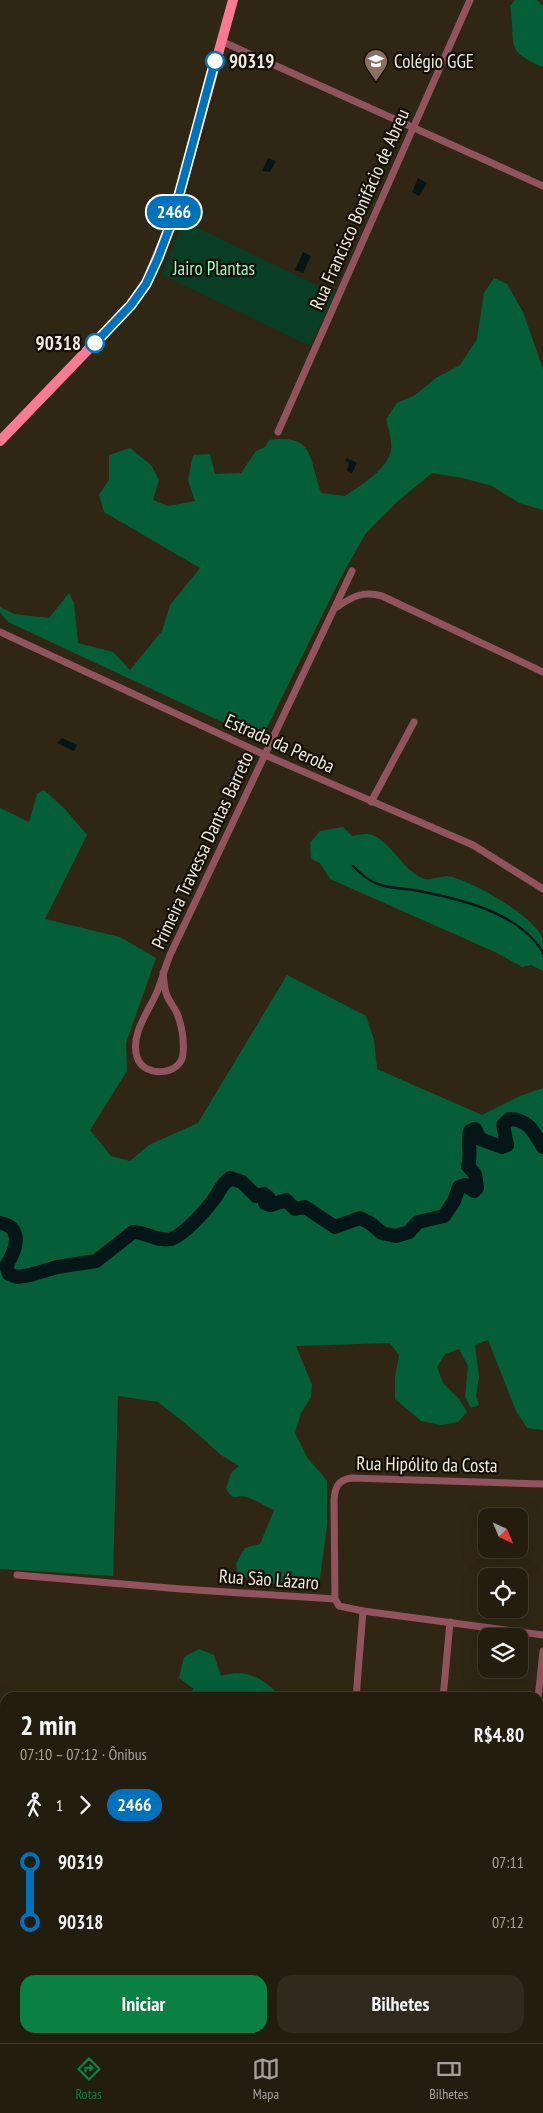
<!DOCTYPE html>
<html lang="pt">
<meta charset="utf-8">
<style>
body{margin:0;font-family:"PT Sans Narrow",sans-serif;background:#2f2a1d;color:#f1f3f6;height:100vh;display:flex;flex-direction:column;font-size:19px;white-space:nowrap}
*{box-sizing:border-box;margin:0}
p{font-size:16px;color:#a3a29e}
.icon{flex:none;width:28px;height:28px;fill:none;stroke:currentColor;stroke-width:2;stroke-linecap:round;stroke-linejoin:round}
.map{position:relative;flex:1;overflow:hidden}
.drawer{position:absolute;left:0px;top:1692px;width:544px;height:351px;display:flex;flex-direction:column;background:#231d0f;border-radius:15px 15px 0 0;box-shadow:0 5px 20px #0002,0 0 0 1px #403b2f}
.drawer>*{flex:none}
.badge{padding:0 10px;border-radius:16px;font-size:18px;line-height:32px}
.needle{width:32px;rotate:136deg}
.fabs{position:absolute;left:478px;top:1508px;display:grid;gap:10px}
.fabs a{display:grid;place-items:center;width:50px;height:50px;border-radius:10px;background:#231d0f;box-shadow:0 5px 20px #0002,0 0 0 1px #403b2f;font-size:25px}
.map>.badge{position:absolute;translate:-50% -50%;box-shadow:0 0 0 2px #fff}
.legs{display:flex;align-items:center;gap:8px;height:55px;padding:0 20px;font-size:16px}
.legs p{margin-inline-start:auto}
.headline{display:flex;align-items:center;justify-content:space-between;height:85px;padding:0 20px}
h1{font-size:28px;font-weight:700;line-height:38px}
.primary-button{display:flex;gap:10px;margin-top:auto;padding:10px 20px}
.primary-button a{flex:1;height:58px;border-radius:15px;background:#0b8043;color:#fff;font-size:20px;font-weight:700;line-height:58px;text-align:center}
.primary-button a+a{background:#2f2a1d;color:#f1f3f6}
ul{padding:0 20px;list-style:none}
li{display:flex;align-items:center;gap:18px;height:60px;font-size:19px}
li i{display:grid;place-items:center;width:8px;height:100%;margin:0 6px;background:currentColor}
li i::after{content:'';width:12px;height:12px;margin:-6px;border:4px solid;border-radius:50%;background:#231d0f}
li p{margin-inline-start:auto}
li:first-child i{background:linear-gradient(#0000 50%,currentColor 0)}
li:last-child i{background:linear-gradient(currentColor 50%,#0000 0)}
.tab-bar{display:flex;justify-content:space-around;align-items:center;height:70px;border-top:1px solid #403b2f;background:#231d0f;font-size:14px;color:#a3a29e}
.tab-bar a{display:grid;justify-items:center;gap:2px}
.tab-bar .on{color:#0b8043}
.map>svg:first-child{display:block}
.green{fill:#083e25}
.forest{fill:#045f39}
.water{fill:#051619}
.lines{fill:none;stroke-linecap:round;stroke-linejoin:round}
.stream{stroke:#051619;stroke-width:2.5}
.river{stroke:#051619;stroke-width:14}
.street{stroke:#91535e;stroke-width:7}
.primary{stroke:#f97a94;stroke-width:10}
.line-1-casing{stroke:#fff;stroke-width:11}
.line-1{stroke:#0072bc;stroke-width:8}
.stop-1-dot{fill:#fff;stroke:#0072bc;stroke-width:2.5}
.labels{text-anchor:middle;dominant-baseline:central;stroke-width:4.5;stroke-linejoin:round;paint-order:stroke}
.stop-label{font-size:19px;font-weight:bold;fill:#f0ebdf;stroke:#141008;text-anchor:start}
.poi-label{font-size:19px;fill:#f0ebdf;stroke:#141008;text-anchor:start}
.street-label{font-size:19px;fill:#f0ebdf;stroke:#141008}
.park-label{font-size:19px;fill:#98fbc2;stroke:#141008}
</style>
<div class="map">
<svg width="543" height="2043" viewBox="0 0 543 2043">
<rect width="100%" height="100%" fill="#2f2714"/>
<path class="green" d="M183 221 335 294 310 346 162 275Z"/>
<g class="forest">
<path d="M515 0H537L543 6V67C502 50 517 43 510 6Z"/>
<path d="M494 278 507 284 523 312 543 369V510L519 503 492 486 463 478 432 473 398 501 366 533 340 579 261 740 8 622 0 612V607L14 614 49 618 69 593 74 603 78 643 113 652 130 670 162 631 170 605 200 568 104 512 99 495 109 480V455L130 448 151 465 159 480 153 500 168 506 195 501 188 480 193 455 210 454 215 474 241 473 256 451 265 447 269 440C315 434 309 459 321 493L345 496C360 485 383 473 390 454 394 443 388 429 386 419L397 403 415 395 436 378 460 365 477 339 484 293Z"/>
<path d="M44 790 65 809 87 835 45 919 120 937 156 958 126 1043 127 1071 90 1130 111 1156 130 1161 149 1145 198 1123 287 975 366 1016 374 1040 377 1069 482 1115 520 1096 543 1088V1430L527 1428 516 1411 488 1340 475 1345 479 1377 476 1396 479 1405 471 1408 465 1397 468 1366 459 1349 445 1354 437 1367 443 1383 459 1399 467 1412 458 1422 441 1425 421 1421 395 1399V1377L399 1355 390 1343 296 1346 312 1385 311 1397 301 1413 295 1433 307 1457 327 1481V1526L319 1585 305 1591 238 1576 236 1563 245 1548 260 1544 274 1510C267 1507 253 1499 247 1497 235 1494 235 1503 226 1489L231 1473 239 1466 221 1455 192 1429 158 1402 118 1396 113 1576 0 1569V808L29 822 37 794Z"/>
<path d="M343 827 352 836C356 835 362 834 367 834 387 835 402 870 422 878 431 882 441 874 452 877 475 883 532 915 542 937 543 945 543 962 543 971L531 965 522 967 495 952 330 879 320 863 311 859 310 843 320 831Z"/>
<path d="M199 1649 214 1655 221 1676C244 1668 265 1678 280 1697H183L194 1689 179 1678 184 1657Z"/>
<path d="M5 1754V2039H390L387 2043H0V1758Z"/>
</g>
<g class="water">
<path d="M268 158 276 161 270 172 262 171Z"/>
<path d="M418 178 427 183 419 196 412 192Z"/>
<path d="M303 252 311 256 303 273 295 270Z"/>
<path d="M347 458 357 463 352 473 347 471 349 463 345 461Z"/>
<path d="M62 738 77 745 74 751 57 743Z"/>
</g>
<g class="lines">
<path class="stream" d="M353 866C378 892 388 885 419 891 460 899 521 913 543 953"/>
<path class="river" d="M0 1223C25 1227 15 1252 6 1266L9 1274 17 1277 30 1275 57 1267 96 1261 133 1232C146 1232 158 1242 171 1239 184 1235 206 1210 214 1199 221 1190 219 1187 230 1178L242 1182 256 1196 264 1194 268 1197 265 1203 271 1205 286 1200 295 1209 305 1207 335 1227 360 1218 370 1223 382 1233 396 1236 409 1232 418 1222 444 1216 454 1201 459 1187 465 1185 474 1191 477 1188 475 1174 468 1166C472 1154 467 1143 470 1131L475 1129 480 1139 502 1147 507 1145 503 1125 509 1119C528 1119 534 1132 543 1147"/>
<g class="street">
<path d="M221 41 543 186"/>
<path d="M278 432 470 0"/>
<path d="M337 607C353 596 363 591 382 596L543 672"/>
<path d="M0 632 265 755 473 845 543 889"/>
<path d="M371 802 414 722"/>
<path d="M163 973C164 980 164 989 167 996 170 1003 176 1009 178 1016 182 1027 184 1042 183 1054 181 1076 143 1078 137 1057 130 1034 149 1011 157 992 162 980 165 967 170 955L352 571"/>
<path d="M17 1575 181 1589 335 1599 339 1606 363 1611 543 1635"/>
<path d="M335 1599 334 1500C335 1487 338 1480 351 1478L543 1484"/>
<path d="M356 1698 363 1611"/>
<path d="M443 1698 450 1622"/>
<path d="M538 1698 543 1651"/>
<path d="M490 2039 499 2043"/>
<path d="M452 2043 454 2039"/>
</g>
<path class="primary" d="M0 441 131 305 146 284 172 221 233 0"/>
</g>
<g class="lines">
<g class="line-1-casing">
<path id="line-1" d="M95 343 131 305 146 284 158 258 172 221 215 61"/>
</g>
<use href="#line-1" class="line-1"/>
</g>
<defs>
<g id="school-pin" transform="scale(1.25)"><path d="M0 17L-7.5 6A9.5 9.5 0 1 1 7.5 6Z" fill="#8d6e63" stroke="#141008"/><path d="M0-5L7-2L0 1L-7-2ZM-4 1L0 2.5L4 1V4Q0 6-4 4Z" fill="#fff"/></g>
</defs>
<g fill-rule="evenodd">
<use href="#school-pin" x="376" y="61"/>
</g>
<g class="stop-1-dot">
<circle cx="215" cy="61" r="9"/>
<circle cx="95" cy="343" r="9"/>
</g>
<g class="labels">
<g class="stop-label">
<text x="229" y="61">90319</text>
<text x="81" y="343" text-anchor="end">90318</text>
</g>
<g class="poi-label">
<text x="394" y="61">Colégio GGE</text>
</g>
<g class="street-label">
<text transform="translate(359 209) rotate(-66)">Rua Francisco Bonifácio de Abreu</text>
<text transform="translate(280 743) rotate(24)">Estrada da Peroba</text>
<text transform="translate(202 850) rotate(-65)">Primeira Travessa Dantas Barreto</text>
<text transform="translate(427 1464) rotate(1)">Rua Hipólito da Costa</text>
<text transform="translate(269 1579) rotate(4)">Rua São Lázaro</text>
</g>
<g class="park-label">
<text x="214" y="268">Jairo Plantas</text>
</g>
</g>
</svg>
<div class="fabs">
<a><svg class="needle" viewBox="-14 -14 28 28"><path d="M0-13l5 13h-10z" fill="#e53935"/><path d="M0 13l5-13h-10z" fill="#a3a29e"/></svg></a>
<a><svg class="icon" aria-label="locate" viewBox="0 0 24 24"><circle cx="12" cy="12" r="6"/><path d="M12 2v4M12 18v4M2 12h4M18 12h4"/></svg></a>
<a><svg class="icon" aria-label="layers" viewBox="0 0 24 24"><path d="M12 4l9 5-9 5-9-5zM3 14l9 5 9-5"/></svg></a>
</div>
<b class="badge" style="left:174px;top:212px;background:#0072bc;color:#fff">2466</b>
<section class="drawer">
<div class="headline"><div><h1>2 min</h1><p>07:10 – 07:12 · Ônibus</p></div><b>R$4.80</b></div>
<div class="legs"><svg class="icon" aria-label="walk" viewBox="0 0 24 24"><circle cx="13" cy="4" r="2"/><path d="M13 8l-2 6 4 7M11 14l-3 7M7 12l3-4h3l4 4"/></svg>1<svg class="icon" aria-label="forward" viewBox="0 0 24 24"><path d="M9 5l7 7-7 7"/></svg><b class="badge" style="background:#0072bc;color:#fff">2466</b></div>
<ul>
<li><i style="color:#0072bc"></i><b>90319</b><p>07:11</p></li>
<li><i style="color:#0072bc"></i><b>90318</b><p>07:12</p></li>
</ul>
<div class="primary-button"><a>Iniciar</a><a>Bilhetes</a></div>
</section>
</div>
<nav class="tab-bar">
<a class="on"><svg class="icon" aria-label="directions" viewBox="0 0 24 24"><path d="M12 3l9 9-9 9-9-9zM9 14v-3h6M13 9l2 2-2 2"/></svg>Rotas</a>
<a><svg class="icon" aria-label="map" viewBox="0 0 24 24"><path d="M3 6l6-2 6 2 6-2v14l-6 2-6-2-6 2zM9 4v14M15 6v14"/></svg>Mapa</a>
<a><svg class="icon" aria-label="tickets" viewBox="0 0 24 24"><path d="M3 7h18v10H3zM15 7v10"/></svg>Bilhetes</a>
</nav>
